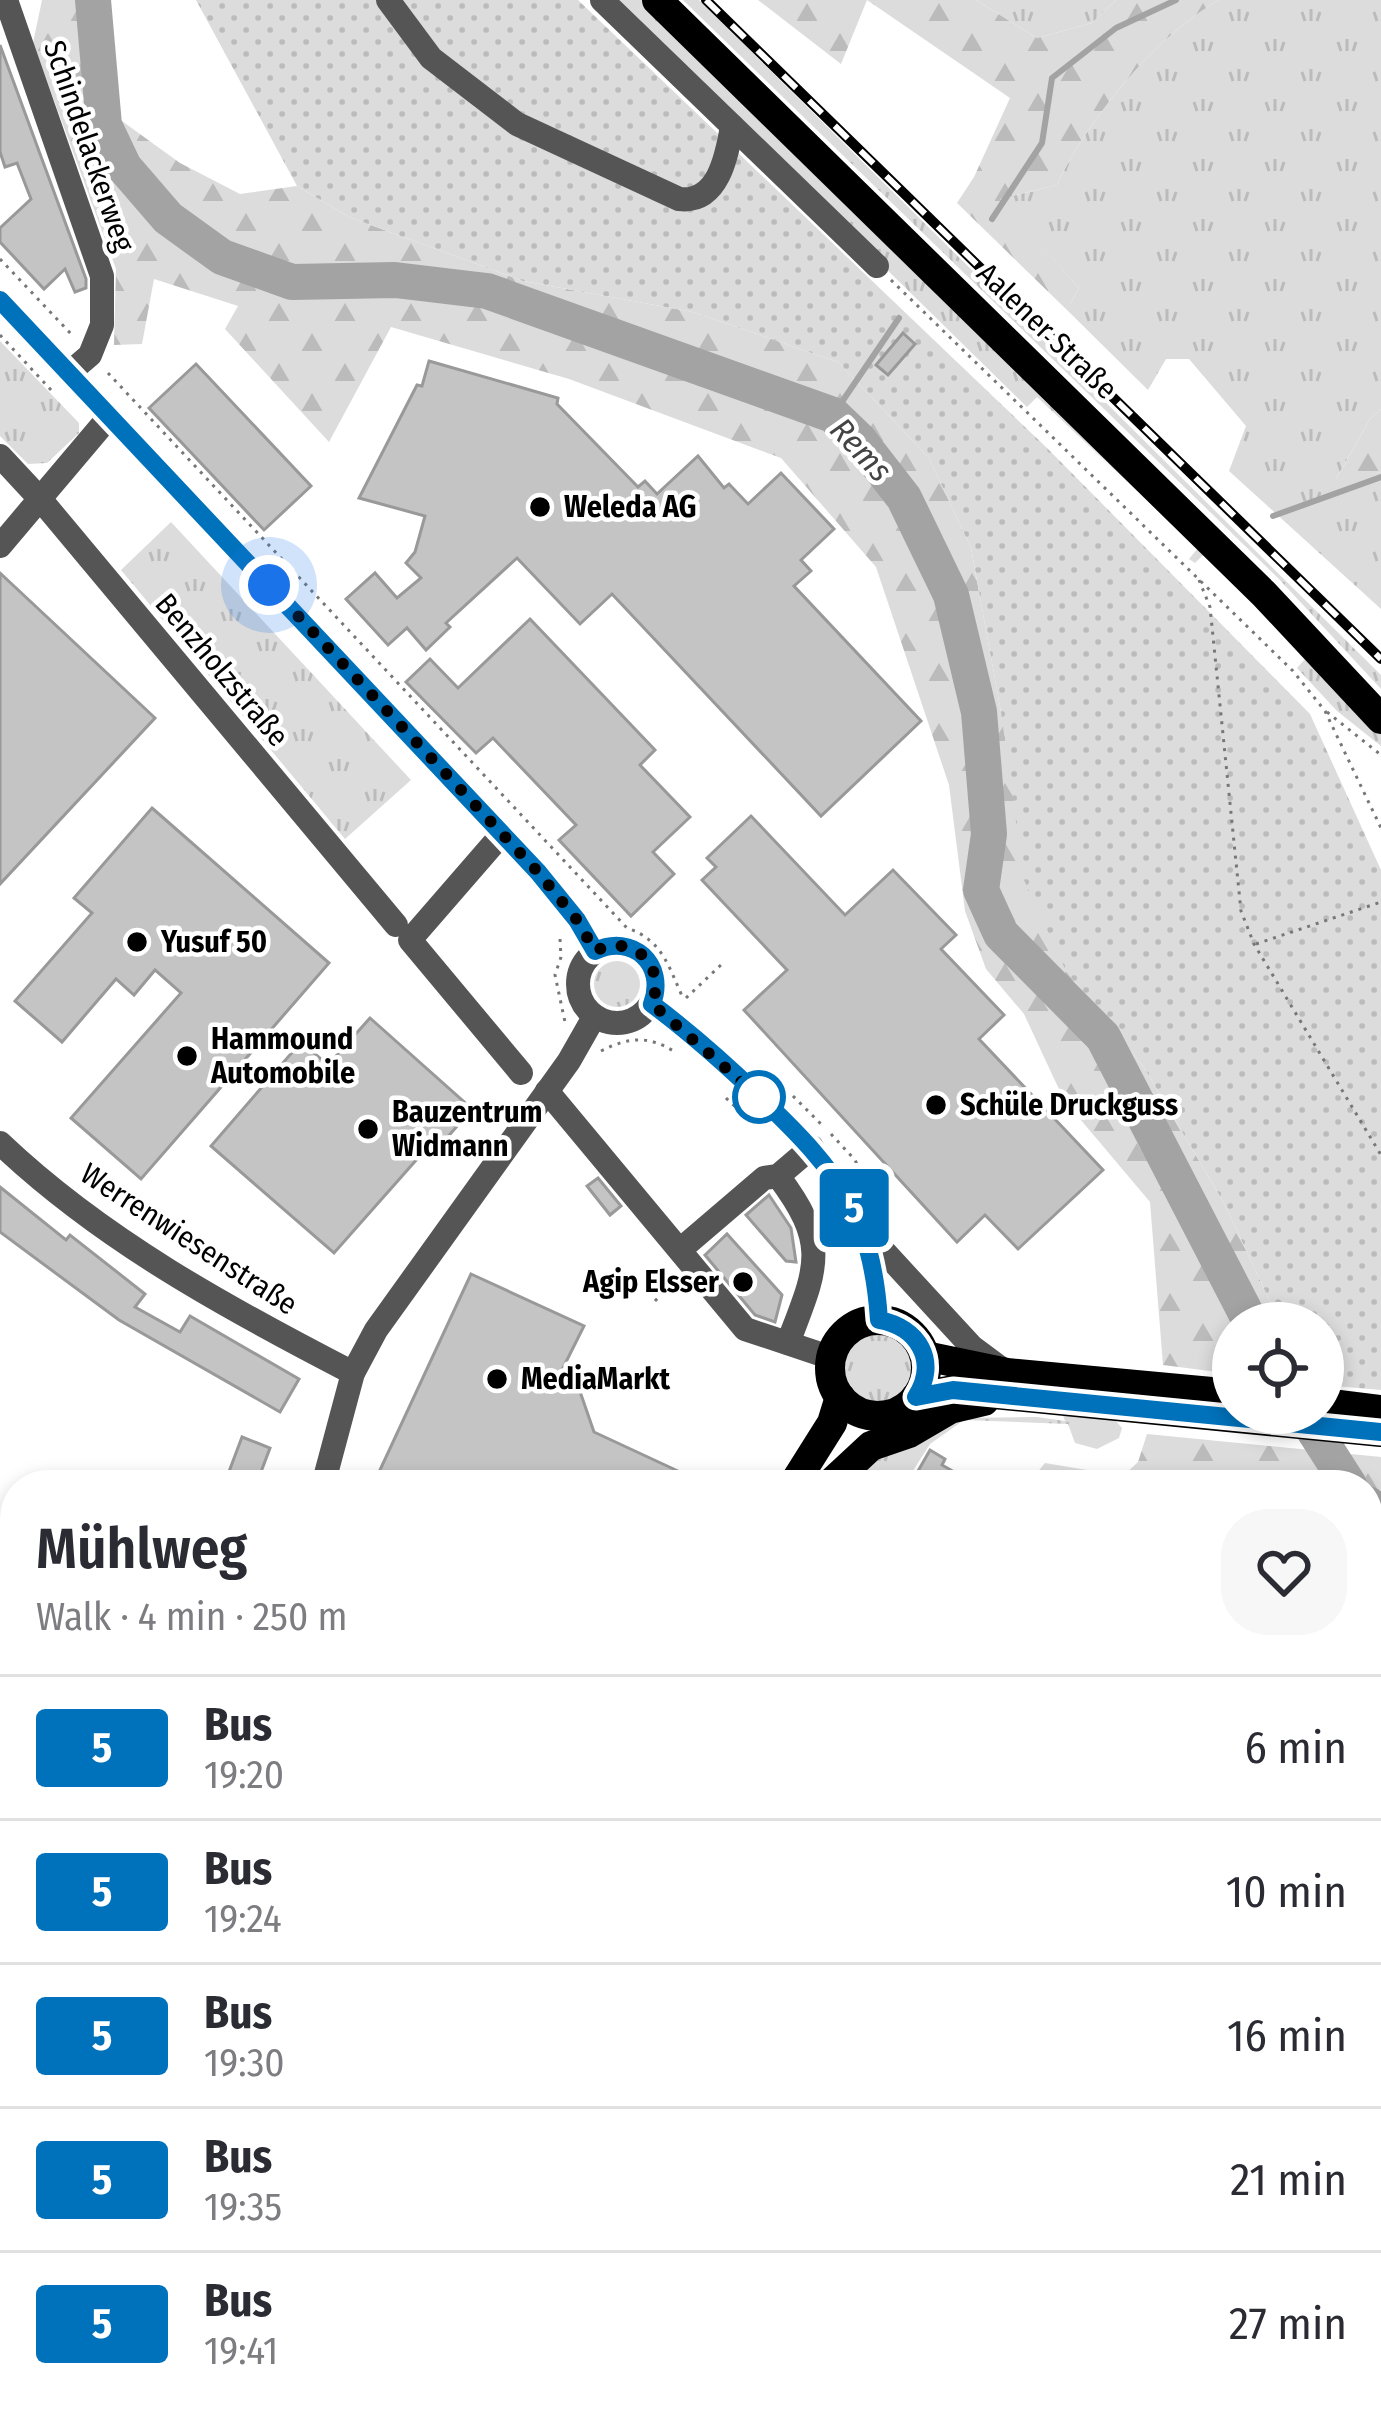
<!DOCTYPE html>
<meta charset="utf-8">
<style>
body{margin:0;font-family:"Fira Sans Condensed",sans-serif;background:#f7f7f7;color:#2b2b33;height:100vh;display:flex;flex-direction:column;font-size:45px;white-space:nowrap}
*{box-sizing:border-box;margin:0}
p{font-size:39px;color:#7c7c81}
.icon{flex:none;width:66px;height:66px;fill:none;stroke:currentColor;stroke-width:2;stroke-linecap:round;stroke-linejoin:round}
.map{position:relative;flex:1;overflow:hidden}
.panel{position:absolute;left:0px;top:1470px;width:1383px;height:951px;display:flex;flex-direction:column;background:#fff;border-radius:48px 48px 0 0;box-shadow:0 6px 18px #0003}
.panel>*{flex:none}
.badge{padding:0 24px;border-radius:9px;font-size:42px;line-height:78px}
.buttons{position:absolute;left:1212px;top:1302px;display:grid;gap:24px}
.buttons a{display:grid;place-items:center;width:132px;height:132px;border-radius:50%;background:#fff;box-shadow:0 6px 18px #0003;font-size:60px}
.you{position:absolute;width:60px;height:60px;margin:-30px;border:9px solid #fff;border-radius:50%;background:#1a73e8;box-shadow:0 0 0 18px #1a73e833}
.map>.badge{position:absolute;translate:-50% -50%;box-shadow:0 0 0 6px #fff}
.round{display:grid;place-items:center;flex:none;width:126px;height:126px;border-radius:48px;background:#f7f7f7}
.headline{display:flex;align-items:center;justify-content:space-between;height:204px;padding:0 36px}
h1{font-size:57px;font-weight:600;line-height:90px}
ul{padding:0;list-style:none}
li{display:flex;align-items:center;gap:36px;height:144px;padding:0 36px;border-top:3px solid #e1e1e2}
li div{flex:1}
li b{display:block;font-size:45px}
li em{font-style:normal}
li .badge{min-width:132px;font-weight:700;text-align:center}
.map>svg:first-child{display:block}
.grass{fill:url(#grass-tufts)}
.forest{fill:url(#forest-firs)}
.garden{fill:url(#garden-dots)}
.pitch{fill:#dcdcdc}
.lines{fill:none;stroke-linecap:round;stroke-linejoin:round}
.stream{stroke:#a3a3a3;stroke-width:6}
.river{stroke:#a3a3a3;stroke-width:36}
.building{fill:#c4c4c4;stroke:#999;stroke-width:3}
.path{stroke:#777;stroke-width:3;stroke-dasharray:3 6;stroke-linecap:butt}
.minor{stroke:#555;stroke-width:24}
.major{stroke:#000;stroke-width:30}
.rail-casing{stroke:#000;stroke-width:10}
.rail{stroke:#fff;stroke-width:6;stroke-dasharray:18;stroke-linecap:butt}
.line-casing{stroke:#fff;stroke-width:27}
.line{stroke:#0072bc;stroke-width:18}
.walk{stroke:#000;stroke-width:12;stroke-dasharray:0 21.6}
.poi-dot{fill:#000;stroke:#fff;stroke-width:4.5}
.stop-dot{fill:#fff;stroke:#0072bc;stroke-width:6}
.labels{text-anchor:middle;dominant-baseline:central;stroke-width:9;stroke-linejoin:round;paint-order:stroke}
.street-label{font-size:30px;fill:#000;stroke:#fff}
.poi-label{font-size:30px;font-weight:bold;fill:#000;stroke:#fff;text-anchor:start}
.water-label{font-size:33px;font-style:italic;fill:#444;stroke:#fff}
</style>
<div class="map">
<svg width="1381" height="2420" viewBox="0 0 1381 2420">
<defs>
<pattern id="grass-tufts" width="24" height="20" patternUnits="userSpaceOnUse" patternTransform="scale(3)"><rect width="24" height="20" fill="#dcdcdc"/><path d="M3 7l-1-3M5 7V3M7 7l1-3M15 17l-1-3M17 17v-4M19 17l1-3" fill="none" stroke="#bbb"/></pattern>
<pattern id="forest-firs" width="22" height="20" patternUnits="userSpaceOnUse" patternTransform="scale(3)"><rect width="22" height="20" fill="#dcdcdc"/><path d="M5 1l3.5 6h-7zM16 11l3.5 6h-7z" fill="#bbb"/></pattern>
<pattern id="garden-dots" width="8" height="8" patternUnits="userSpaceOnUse" patternTransform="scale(3)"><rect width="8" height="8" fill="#dcdcdc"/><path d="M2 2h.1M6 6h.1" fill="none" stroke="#bbb" stroke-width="1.8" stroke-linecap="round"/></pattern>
</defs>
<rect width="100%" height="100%" fill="#fff"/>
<g class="grass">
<path d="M612 0H644L1330 675 1381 734V746L1337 711 1297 668 1306 658 1204 554 1195 563 1189 559 1198 548 1037 397 1027 407Z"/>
<path d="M683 0H699L1381 675V689L1278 578Z"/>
<path d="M976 0H1116L1092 23 1037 38Z"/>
<path d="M1219 0H1381V409L1370 419 1336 479 1381 472V609L1229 471 1246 426 1189 359H1166L1148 390 1067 310 1079 288 999 199 1057 185C1088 119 1155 37 1219 0Z"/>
<path d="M0 341 79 423V433L47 463 28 464 0 436Z"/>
<path d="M171 522 411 780 345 839 121 570Z"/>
<circle cx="617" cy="984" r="23"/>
<circle cx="876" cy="1368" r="36"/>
<path d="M1063 1415 1115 1420 1122 1428 1119 1438 1097 1449 1075 1443 1068 1424 964 1420 930 1444 904 1485H850L868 1463 959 1418 1037 1417 1065 1421Z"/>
<path d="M1368 1563 1381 1583V1828L1368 1825Z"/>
<path d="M1381 1928V2093L1368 2085V1949Z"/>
</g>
<g class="forest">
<path d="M42 0H101L97 68 115 116 180 163 240 194 297 186 349 217 523 281 693 312 838 362 929 458 971 548 1001 712 1066 971 1145 1069 1224 1203 1280 1323H1233V1374L1163 1365 1150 1202 1064 1100 1024 1014 986 969 965 911 949 785 876 567 781 458 569 379 391 327 329 442 225 329 238 306 154 279 142 344 114 345 116 269 33 43Z"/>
<path d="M758 0H976L1037 38 1092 23 1116 0H1219C1155 37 1088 119 1057 185L1000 199 1079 288 1067 310 957 203 974 177 1010 98 867 0 841 64Z"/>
<path d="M1381 409V472L1335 481 1370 419Z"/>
<path d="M1147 1434 1381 1457V1583L1368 1563V1485H1297L1284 1474 1271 1485H1027L1045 1463 1123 1476 1138 1462Z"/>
<path d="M0 1637 15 1657V2406H153L173 2420H0Z"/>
<path d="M1368 2101 1381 2109V2420H462V2406H1368Z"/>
<path d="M204 2406H286L290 2420H177Z"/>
</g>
<path class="garden" d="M196 0H578L1047 448 1310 714 1381 870V1390L1323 1385V1323H1280L1224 1203 1145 1069 1066 971 1024 880 1001 712 971 548 929 458 838 362 693 312 523 281 349 217 297 186Z"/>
<path class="pitch" d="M0 1515 15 1527V1611L0 1599Z"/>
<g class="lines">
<g class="stream">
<path d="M992 219 1042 143 1052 78 1116 28 1176 0"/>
<path d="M833 415 899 318"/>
<path d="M1273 516 1381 477"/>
</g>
<g class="river">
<path d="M93 0 104 125 124 167 168 218 222 257 292 282 395 280 487 291 833 415 859 440 904 498 951 595 979 712 989 834 981 890 1001 934 1103 1037 1251 1323"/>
<path d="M1303 1413 1349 1485"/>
<path d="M1368 1504 1381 1518"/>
</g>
</g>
<g class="building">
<path d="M0 45 86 279V288L75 292 65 269 44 289 0 242V228L31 199 17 163 5 167 0 152Z"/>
<path d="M903 333 915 344 888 375 876 365Z"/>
<path d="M429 361 558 398 557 404 638 487 645 481 657 494 698 456 724 488 729 484 748 504 781 473 834 529 801 560 811 571 794 586 921 721 821 816 612 594 580 624 517 558 446 623 450 627 426 650 407 628 388 645 346 599 375 573 397 598 421 578 406 563 415 552 425 516 359 498 417 385 422 386Z"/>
<path d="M196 364 311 486 264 530 149 408Z"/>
<path d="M0 573 155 718 0 884Z"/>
<path d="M530 619 655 750 640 765 690 817 653 852 674 874 631 916 559 840 576 825 493 738 476 753 406 682 430 659 458 688Z"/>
<path d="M152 808 329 963 141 1179 71 1118 181 993 155 970 134 995 116 979 62 1042 15 1001 92 913 74 898Z"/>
<path d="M751 816 845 915 893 870 956 935 941 949 1004 1015 979 1039 1103 1170 1018 1249 985 1215 957 1242 744 1010 787 970 702 880 716 867 707 858Z"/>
<path d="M370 1018 472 1109 432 1155 426 1149 334 1253 211 1146 301 1042 328 1065Z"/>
<path d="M598 1178 621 1206 610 1215 587 1186Z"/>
<path d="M0 1187 66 1240 70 1235 145 1294 135 1307 180 1332 190 1316 299 1379 280 1412 119 1320 0 1232Z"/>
<path d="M769 1195 791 1228 796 1262 786 1261 746 1215Z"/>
<path d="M727 1234 782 1295 775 1322 755 1315 705 1255Z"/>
<path d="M471 1274 584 1326 551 1392 577 1383 594 1432 708 1485H373Z"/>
<path d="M242 1437 270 1448 256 1485H224Z"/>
<path d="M930 1450 945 1459 942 1465 977 1485H910Z"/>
<path d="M0 1897H15V1948L0 1912Z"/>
</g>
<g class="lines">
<g class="path">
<path d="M0 259 73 336"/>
<path d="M891 280 1293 671 1325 711 1381 828"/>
<path d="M0 335 52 391"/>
<path d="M108 373 627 928C663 940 669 968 683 998"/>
<path d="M1199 580 1210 607 1241 911 1254 944 1381 1155"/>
<path d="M1327 712 1381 755"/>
<path d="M560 939 561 957 555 975 565 1022"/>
<path d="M1256 944 1381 902"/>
<path d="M686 998 723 963"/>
<path d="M601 1051C629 1037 648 1035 675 1052"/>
<path d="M793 1096 824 1127"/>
<path d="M726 1098 745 1116"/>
<path d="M831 1134 855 1160 872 1195"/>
<path d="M655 1301 675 1280"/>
<path d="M0 1660 15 1669"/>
<path d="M0 1767 15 1769"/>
<path d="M0 1843 15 1832"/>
<path d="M1368 1942 1381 1921"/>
<path d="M1368 2092 1381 2100"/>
<path d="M292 2406 296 2420"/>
<path d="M746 2406 752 2420"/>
<path d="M1275 2406 1309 2420"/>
</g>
<g class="minor">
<path d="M6 0 102 276V325L90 355 69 373"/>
<path d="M388 0 431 58 517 124 679 199C718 204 727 156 732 126"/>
<path d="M602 0 877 266"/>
<path d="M0 300 538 873 577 920 594 951"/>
<path d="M0 456 41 500 396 925"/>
<path d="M0 546 109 417"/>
<path d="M502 834 410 940 521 1073"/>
<circle cx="617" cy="984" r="39"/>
<path d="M652 1004C690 1032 724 1063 759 1096 834 1168 872 1211 879 1320"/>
<path d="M547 1091 745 1329 832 1358"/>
<path d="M0 1143C102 1240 229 1309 353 1373"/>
<path d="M778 1176C831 1246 816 1269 788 1343"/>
<path d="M867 1233 972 1347 1003 1370"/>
<path d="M681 1249 764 1178 778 1176 812 1147"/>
<path d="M323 1485 353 1373 376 1330 569 1061 594 1017"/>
</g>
<g class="major">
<path d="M657 0 1264 594 1381 719"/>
<circle cx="878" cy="1368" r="48"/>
<path d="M925 1356 1007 1373 1233 1394"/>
<path d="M916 1397 953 1390 1381 1432"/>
<path d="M1323 1403 1381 1410"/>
<path d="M793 1485 832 1423 840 1397"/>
<path d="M829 1485 871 1446 909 1433 950 1409 984 1401"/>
<path d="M443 2420 444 2406"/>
</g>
<g class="rail-casing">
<path id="rail" d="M706 0 1381 659"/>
</g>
<use href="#rail" class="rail"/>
</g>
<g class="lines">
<g class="line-casing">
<path id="line" d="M0 300 538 872 577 920 595 951C632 933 667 964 652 1004 692 1034 729 1067 765 1102 838 1172 872 1215 879 1320 918 1327 939 1361 916 1397L953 1390 1381 1432"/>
</g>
<use href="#line" class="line"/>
<path class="walk" d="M269 585 538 872 577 920 595 951C632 933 667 964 652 1004L759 1097"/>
</g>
<g class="poi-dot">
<circle cx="540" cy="507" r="12"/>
<circle cx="137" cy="942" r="12"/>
<circle cx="187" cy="1056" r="12"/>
<circle cx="936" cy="1105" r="12"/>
<circle cx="368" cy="1129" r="12"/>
<circle cx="743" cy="1282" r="12"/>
<circle cx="497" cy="1379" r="12"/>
</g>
<circle class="stop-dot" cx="759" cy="1097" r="24"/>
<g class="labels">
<g class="street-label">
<text transform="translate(89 146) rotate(71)">Schindelackerweg</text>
<text transform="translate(1047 331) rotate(44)">Aalener Straße</text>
<text transform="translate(222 670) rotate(50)">Benzholzstraße</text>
<text transform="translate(189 1239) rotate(33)">Werrenwiesenstraße</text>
</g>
<g class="poi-label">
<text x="564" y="507">Weleda AG</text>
<text x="161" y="942">Yusuf 50</text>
<text x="211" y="1039">Hammound<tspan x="211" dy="34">Automobile</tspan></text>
<text x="960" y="1105">Schüle Druckguss</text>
<text x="392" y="1112">Bauzentrum<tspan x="392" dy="34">Widmann</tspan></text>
<text x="719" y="1282" text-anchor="end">Agip Elsser</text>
<text x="521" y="1379">MediaMarkt</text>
</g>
<g class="water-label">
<text transform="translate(861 450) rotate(47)">Rems</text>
</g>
</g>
</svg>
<div class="buttons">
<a><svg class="icon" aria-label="locate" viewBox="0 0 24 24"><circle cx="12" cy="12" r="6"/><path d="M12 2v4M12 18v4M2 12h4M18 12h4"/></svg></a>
</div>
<div class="you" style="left:269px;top:585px"></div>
<b class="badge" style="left:854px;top:1208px;background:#0072bc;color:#fff">5</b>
<section class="panel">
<div class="headline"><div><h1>Mühlweg</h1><p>Walk · 4 min · 250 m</p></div><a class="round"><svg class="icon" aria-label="heart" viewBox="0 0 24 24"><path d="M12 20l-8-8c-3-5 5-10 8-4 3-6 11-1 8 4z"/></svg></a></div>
<ul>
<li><span class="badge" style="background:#0072bc;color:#fff">5</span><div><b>Bus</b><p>19:20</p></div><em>6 min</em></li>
<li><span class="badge" style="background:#0072bc;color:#fff">5</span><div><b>Bus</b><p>19:24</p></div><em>10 min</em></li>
<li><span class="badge" style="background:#0072bc;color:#fff">5</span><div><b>Bus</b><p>19:30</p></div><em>16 min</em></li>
<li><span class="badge" style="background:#0072bc;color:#fff">5</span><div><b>Bus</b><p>19:35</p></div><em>21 min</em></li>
<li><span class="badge" style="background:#0072bc;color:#fff">5</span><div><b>Bus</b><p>19:41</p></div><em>27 min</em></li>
</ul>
</section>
</div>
